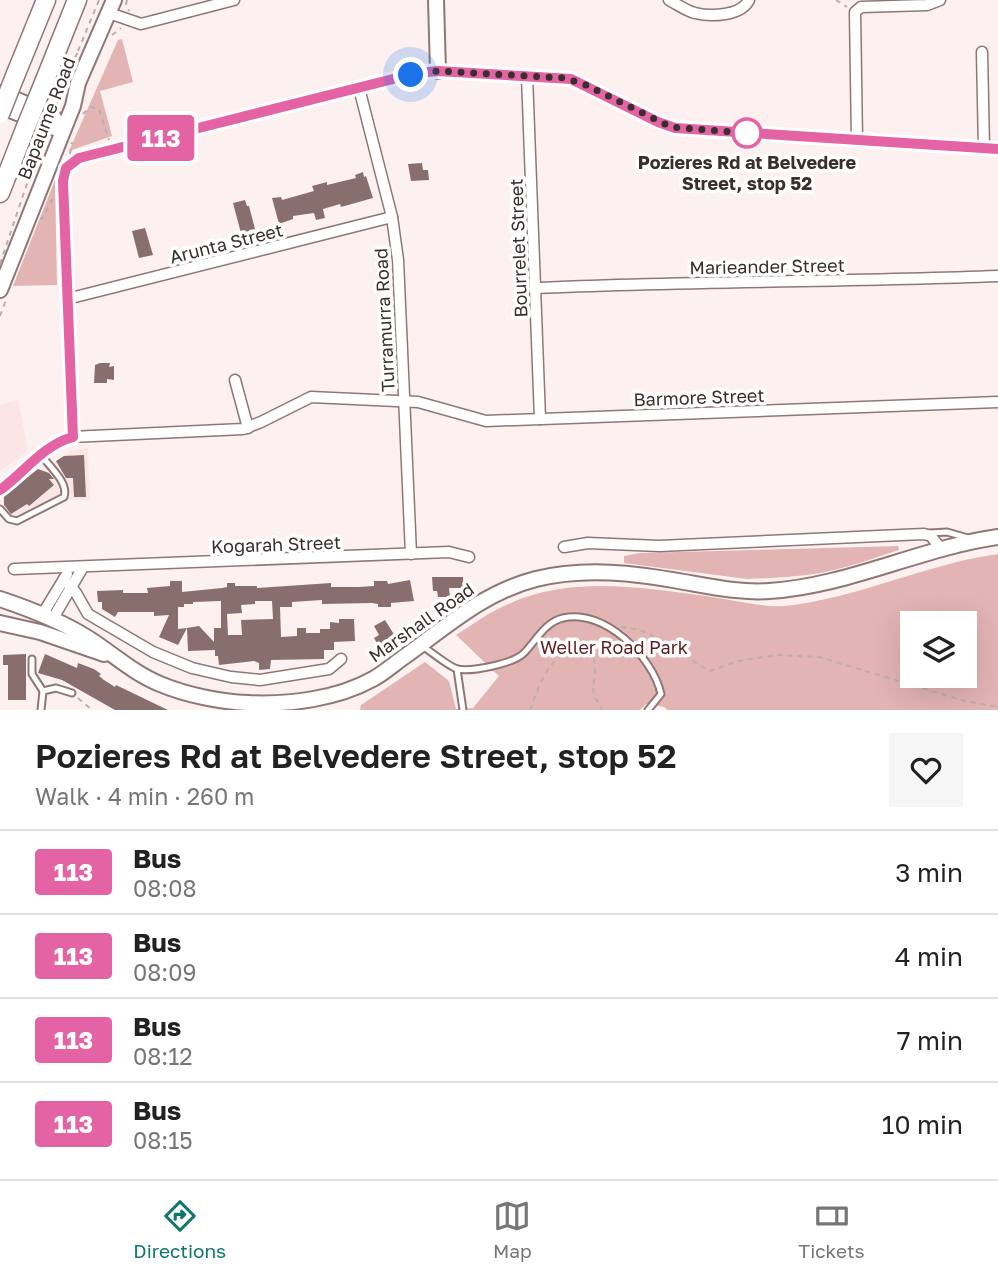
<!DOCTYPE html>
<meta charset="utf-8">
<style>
body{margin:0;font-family:"Golos Text",sans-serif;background:#f6f6f6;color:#222;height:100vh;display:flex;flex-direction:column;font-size:26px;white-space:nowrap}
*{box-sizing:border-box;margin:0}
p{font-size:23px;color:#767676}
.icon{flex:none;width:38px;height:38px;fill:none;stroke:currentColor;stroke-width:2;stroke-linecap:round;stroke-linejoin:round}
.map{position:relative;height:710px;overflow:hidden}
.sheet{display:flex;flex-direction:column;background:#fff;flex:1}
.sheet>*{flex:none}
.badge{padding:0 14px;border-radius:5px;font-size:24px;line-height:46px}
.buttons{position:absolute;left:900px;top:611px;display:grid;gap:14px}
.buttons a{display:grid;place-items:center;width:77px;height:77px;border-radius:0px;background:#fff;box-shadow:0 7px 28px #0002;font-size:35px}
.you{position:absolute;width:35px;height:35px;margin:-18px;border:5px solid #fff;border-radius:50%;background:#1a73e8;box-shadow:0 0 0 10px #1a73e833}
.map>.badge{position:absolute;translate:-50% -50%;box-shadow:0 0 0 4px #fff}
.round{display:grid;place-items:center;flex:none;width:74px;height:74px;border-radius:0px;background:#f6f6f6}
.summary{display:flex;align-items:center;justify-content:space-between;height:119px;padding:0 35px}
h1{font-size:33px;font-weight:600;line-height:52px}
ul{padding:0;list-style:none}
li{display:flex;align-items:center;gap:21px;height:84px;padding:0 35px;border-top:2px solid #e0e0e0}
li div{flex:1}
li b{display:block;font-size:26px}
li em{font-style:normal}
li .badge{min-width:77px;font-weight:700;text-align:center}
.tab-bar{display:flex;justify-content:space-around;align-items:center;height:98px;border-top:2px solid #e0e0e0;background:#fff;font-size:19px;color:#767676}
.tab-bar a{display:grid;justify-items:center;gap:4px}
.tab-bar .active{color:#0f766e}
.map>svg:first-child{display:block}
.built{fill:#fce6e5}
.green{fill:#e2b4b3;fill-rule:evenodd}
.building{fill:#886f6e;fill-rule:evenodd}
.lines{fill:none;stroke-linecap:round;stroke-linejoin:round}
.lane-casing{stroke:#907776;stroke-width:9}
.street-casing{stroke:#907776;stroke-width:13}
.secondary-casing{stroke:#907776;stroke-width:18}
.highway-casing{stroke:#907776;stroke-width:21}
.path{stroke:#b9afae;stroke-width:2;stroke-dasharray:5 5;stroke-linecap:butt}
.lane{stroke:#fff;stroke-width:5}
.street{stroke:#fff;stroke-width:10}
.secondary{stroke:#fff;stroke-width:14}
.highway{stroke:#fff;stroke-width:18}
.highway-bridge-casing{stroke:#907776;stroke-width:21;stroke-linecap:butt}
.path-bridge{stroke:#b9afae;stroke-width:2;stroke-dasharray:5 5;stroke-linecap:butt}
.highway-bridge{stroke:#fff;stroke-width:18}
.line-casing{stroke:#fff;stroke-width:16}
.line{stroke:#e463a4;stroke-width:10}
.walk{stroke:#392f2e;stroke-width:7;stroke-dasharray:0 12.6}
.stop-dot{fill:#fff;stroke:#e463a4;stroke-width:3.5}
.labels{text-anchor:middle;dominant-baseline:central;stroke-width:7;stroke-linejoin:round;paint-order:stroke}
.street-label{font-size:18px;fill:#392f2e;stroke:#fff}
.stop-label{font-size:18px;font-weight:bold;fill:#392f2e;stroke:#fff}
.park-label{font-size:18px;fill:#5f1c21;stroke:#fff}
</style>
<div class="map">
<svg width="998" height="710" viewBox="0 0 998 710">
<rect width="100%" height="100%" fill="#fcf1f0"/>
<g class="built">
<path d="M18 399 28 451 0 471V406Z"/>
<path d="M88 448 90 500H71L68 484 53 463 72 450Z"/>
<path d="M37 469 49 473 61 490 60 494 15 516 9 515 4 508 3 500 6 492Z"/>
</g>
<g class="green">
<path d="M122 39 133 82 100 91 112 136 69 151 118 40Z"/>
<path d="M55 180 57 285 13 286Z"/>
<path d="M898 546 899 550C874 558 850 567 825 572 800 577 773 578 747 579L624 563V556L640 553Z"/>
<path d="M998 554V710H668L664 707 646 704 640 710H360L361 705 425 662 449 681 456 709 473 708 499 676 456 635C469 627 482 617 496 610 564 574 634 587 706 596 728 599 765 608 785 606 858 598 926 564 998 554ZM912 623H964V676H912Z"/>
</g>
<g class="building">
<path d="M422 163 423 170H428L429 180 411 181 408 164Z"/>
<path d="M363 172 364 177 366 176 373 198 341 207 340 204 323 209 325 218 316 220 314 213 293 216V219L279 224 272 198 281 197 282 200 314 191 312 186 327 182V185L356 178 355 175Z"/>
<path d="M245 200 247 206H249L255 229 249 230 250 235 242 237 233 203Z"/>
<path d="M145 228 153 255 139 258 132 231Z"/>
<path d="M100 363H110L109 367 114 366V380L107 379V383H94L95 365Z"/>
<path d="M84 455 86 497H74L73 478H66L56 461 64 456Z"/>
<path d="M38 469 49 473 54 479H49L54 485 29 506 27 504 11 514 4 505V496Z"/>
<path d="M432 577H463V588H449L450 597H438L437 591H433Z"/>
<path d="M410 580 414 601 391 603V607H378V604L372 603 322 604V600L292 602V607H280L281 637 297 636V628H306V633H320V629H330V622L339 623V619H354L355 641 334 642V650H324V659L271 660 270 669 259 670V663L254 661 219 665 218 656H215V650L188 651 187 628 199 626 214 642V628H221V601L193 602V604H184V607H178V629L187 628 178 645 159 637 169 615 154 616V612H118L115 617 102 609V602H98L97 591 123 590V593H148L147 588 170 586V581H182V592L222 588 227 587V583H235V586H257V588L331 583V587H358L374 586V581H387L388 584ZM255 601H272L273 619 241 620 242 635H228L227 614 242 613 241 605 255 604Z"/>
<path d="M385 620 395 636 378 645 374 638 379 635 374 626Z"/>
<path d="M26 654V700H8V665H3V655Z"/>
<path d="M45 654 77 668 78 663 94 669 101 674 99 676 104 680 115 687 116 685 168 710H115L62 680 38 673Z"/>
</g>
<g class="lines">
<g class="lane-casing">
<g id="lane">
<path d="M0 509 9 519 17 521 64 497C69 483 50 467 41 455"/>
<path d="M930 533 947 532 968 538"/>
<path d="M421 645C430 651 448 666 457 669 471 672 513 664 524 653 536 641 545 622 563 618 604 608 653 657 661 694L648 710"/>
<path d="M32 659V674L43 691"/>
<path d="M457 669 463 710"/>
<path d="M41 710 43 691 56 688 72 693"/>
</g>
</g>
<g class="street-casing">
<g id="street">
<path d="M669 0C677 4 686 11 695 13 711 17 741 16 749 0"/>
<path d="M109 13 141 24 234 0"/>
<path d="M982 52 984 149"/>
<path d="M527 76 540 419"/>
<path d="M359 88 392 217 398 260 411 554"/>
<path d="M857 141 855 12 861 7 927 5 940 0"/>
<path d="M536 288C690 281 844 282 998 276"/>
<path d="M67 299 392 217"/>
<path d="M235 380 248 428"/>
<path d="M73 437 63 181 66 168 79 158 411 75 438 71 571 79 658 122 675 128 998 149"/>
<path d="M0 490 56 444 71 437 243 429 261 422 311 397 418 402 486 421 998 402"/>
<path d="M564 547 588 543 659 546 924 534 931 536 941 549"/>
<path d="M14 569 449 552 469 557"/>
<path d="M64 579 76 593 88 614 153 652 192 668 231 677 260 680 329 669 341 659"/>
<path d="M42 615 67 574"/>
<path d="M52 620 83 567"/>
</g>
</g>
<g class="secondary-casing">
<g id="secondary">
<path d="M436 0 438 71"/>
<path d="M0 93 51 114 63 130"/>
<path d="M0 106 62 131"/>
<path d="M0 290 73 106 78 83 114 0"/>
<path d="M0 599C30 609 61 621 88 638 112 653 133 673 160 684 186 695 221 702 248 703 289 705 337 699 373 679 384 673 394 664 404 657 446 627 484 592 536 579 585 567 635 573 684 582 712 587 741 593 769 591 848 586 920 548 998 537"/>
<path d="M0 623 40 632 104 654"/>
</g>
</g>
<g class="highway-casing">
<g id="highway">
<path d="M15 76 46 0"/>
<path d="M41 90 77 0"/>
<path d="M0 193 25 129"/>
</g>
</g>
<g class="path">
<path d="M127 0 126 4 129 11"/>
<path d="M836 0 847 7"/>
<path d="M112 35 121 28"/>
<path d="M78 51 99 0"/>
<path d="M83 114 90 107 99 109 109 140"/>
<path d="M70 154 72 142"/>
<path d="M40 218 42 219 54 196"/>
<path d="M0 316 6 300"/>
<path d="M621 627C654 628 682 657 710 671L738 661 778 655 819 657 965 701 998 707"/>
<path d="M78 698 92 710"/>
<path d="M530 710C538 688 550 650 579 650 583 650 590 654 593 658 598 666 593 681 593 690 594 697 599 704 602 710"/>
</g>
<use href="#lane" class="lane"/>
<use href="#street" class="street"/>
<use href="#secondary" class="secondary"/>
<use href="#highway" class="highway"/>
<g class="highway-bridge-casing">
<g id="highway-bridge">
<path d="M0 114 15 76"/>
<path d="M25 129 41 90"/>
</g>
</g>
<path class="path-bridge" d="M0 264 44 133 78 51"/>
<use href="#highway-bridge" class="highway-bridge"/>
</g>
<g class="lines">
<g class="line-casing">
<path id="line" d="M0 490C24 473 43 445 73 437L63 181 66 168 79 158 417 73 438 71 571 79 658 122 675 128 998 149"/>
</g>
<use href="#line" class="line"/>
<path class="walk" d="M411 75 438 71 564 78 584 84 671 127 747 133"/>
</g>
<circle class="stop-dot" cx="747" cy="133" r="14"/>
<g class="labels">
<g class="street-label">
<text transform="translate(46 118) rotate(-69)">Bapaume Road</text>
<text transform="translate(226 243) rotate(-14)">Arunta Street</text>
<text transform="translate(518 248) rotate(-92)">Bourrelet Street</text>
<text transform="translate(767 266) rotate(-1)">Marieander Street</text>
<text transform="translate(384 320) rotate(-93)">Turramurra Road</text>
<text transform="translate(699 397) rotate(-2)">Barmore Street</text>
<text transform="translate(276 544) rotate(-2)">Kogarah Street</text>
<text transform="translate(421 622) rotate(-35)">Marshall Road</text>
</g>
<g class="stop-label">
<text x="747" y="162">Pozieres Rd at Belvedere<tspan x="747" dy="21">Street, stop 52</tspan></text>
</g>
<g class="park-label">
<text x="614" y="647">Weller Road Park</text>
</g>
</g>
</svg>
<div class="buttons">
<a><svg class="icon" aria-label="layers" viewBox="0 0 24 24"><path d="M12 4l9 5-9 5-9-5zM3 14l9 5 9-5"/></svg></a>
</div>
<div class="you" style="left:411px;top:75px"></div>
<b class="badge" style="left:161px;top:138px;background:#e463a4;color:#fff">113</b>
</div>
<section class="sheet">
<div class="summary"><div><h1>Pozieres Rd at Belvedere Street, stop 52</h1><p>Walk · 4 min · 260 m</p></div><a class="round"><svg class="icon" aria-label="heart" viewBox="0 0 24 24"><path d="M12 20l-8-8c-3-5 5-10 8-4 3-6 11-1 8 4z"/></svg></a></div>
<ul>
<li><span class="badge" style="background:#e463a4;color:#fff">113</span><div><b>Bus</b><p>08:08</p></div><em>3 min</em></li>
<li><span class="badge" style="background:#e463a4;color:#fff">113</span><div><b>Bus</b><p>08:09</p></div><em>4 min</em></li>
<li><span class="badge" style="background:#e463a4;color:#fff">113</span><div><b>Bus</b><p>08:12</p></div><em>7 min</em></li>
<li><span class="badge" style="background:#e463a4;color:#fff">113</span><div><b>Bus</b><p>08:15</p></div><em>10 min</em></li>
</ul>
</section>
<nav class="tab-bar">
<a class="active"><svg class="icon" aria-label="directions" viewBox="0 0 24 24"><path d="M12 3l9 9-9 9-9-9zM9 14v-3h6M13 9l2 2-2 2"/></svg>Directions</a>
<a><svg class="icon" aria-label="map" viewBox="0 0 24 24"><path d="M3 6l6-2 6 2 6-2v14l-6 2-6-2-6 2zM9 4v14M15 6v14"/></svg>Map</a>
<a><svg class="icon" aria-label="tickets" viewBox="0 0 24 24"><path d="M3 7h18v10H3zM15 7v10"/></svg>Tickets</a>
</nav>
